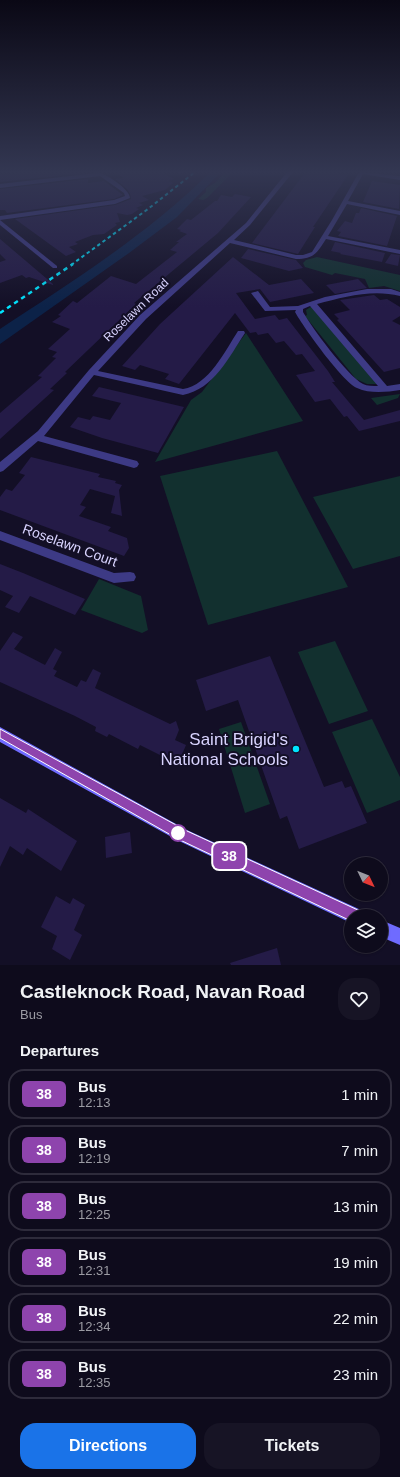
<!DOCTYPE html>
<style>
body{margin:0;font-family:Arial,sans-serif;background:#171425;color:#f1f3f6;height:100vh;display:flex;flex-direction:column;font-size:15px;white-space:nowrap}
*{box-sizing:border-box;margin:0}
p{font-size:13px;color:#9b9ba3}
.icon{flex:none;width:22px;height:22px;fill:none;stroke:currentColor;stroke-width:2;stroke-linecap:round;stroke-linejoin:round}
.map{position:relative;height:965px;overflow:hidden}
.side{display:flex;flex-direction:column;background:#0e0b1c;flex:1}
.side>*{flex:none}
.badge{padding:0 8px;border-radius:6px;font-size:14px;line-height:26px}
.needle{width:26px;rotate:133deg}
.tools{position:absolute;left:344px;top:857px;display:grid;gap:8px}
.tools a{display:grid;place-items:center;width:44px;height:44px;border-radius:50%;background:#0e0b1c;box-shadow:0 1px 3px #0004,0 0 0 1px #2e2b3b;font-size:20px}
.map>.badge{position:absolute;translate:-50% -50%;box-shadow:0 0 0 2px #fff}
h2{padding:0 20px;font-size:15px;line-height:36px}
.round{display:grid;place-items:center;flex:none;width:42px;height:42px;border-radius:16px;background:#171425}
.summary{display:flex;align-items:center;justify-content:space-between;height:68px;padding:0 20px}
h1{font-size:19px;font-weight:700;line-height:30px}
.action{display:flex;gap:8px;margin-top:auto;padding:8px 20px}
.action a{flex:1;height:46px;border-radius:16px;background:#1a73e8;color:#fff;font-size:16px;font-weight:700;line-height:46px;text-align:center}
.action a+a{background:#171425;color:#f1f3f6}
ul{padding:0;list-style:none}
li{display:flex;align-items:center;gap:12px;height:50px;margin:0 8px 6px;padding:0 12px;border:2px solid #2e2b3b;border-radius:16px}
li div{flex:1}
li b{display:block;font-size:15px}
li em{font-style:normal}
li .badge{min-width:44px;font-weight:700;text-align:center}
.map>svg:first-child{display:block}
.green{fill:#12302f}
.water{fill:#0c2248}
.building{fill:#241b47}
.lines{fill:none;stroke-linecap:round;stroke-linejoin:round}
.street{fill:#3d3a85;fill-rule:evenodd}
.secondary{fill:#6f6bff;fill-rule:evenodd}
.rail-far1{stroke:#00e5ff;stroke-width:2;stroke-dasharray:3.5 3;stroke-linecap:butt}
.rail{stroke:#00e5ff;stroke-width:2.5;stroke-dasharray:4.5 4;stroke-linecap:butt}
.line{fill:#8e44ad;stroke:#fff}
.poi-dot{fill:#00e5ff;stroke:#130f26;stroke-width:1.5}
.stop-dot{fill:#fff;stroke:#8e44ad;stroke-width:2}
.labels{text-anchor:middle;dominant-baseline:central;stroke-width:4;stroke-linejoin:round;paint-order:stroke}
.far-street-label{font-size:12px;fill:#d9d4ff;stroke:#130f26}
.street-label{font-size:14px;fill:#d9d4ff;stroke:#130f26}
.near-poi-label{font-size:17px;fill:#d9d4ff;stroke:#130f26;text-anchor:end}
</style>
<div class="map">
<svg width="400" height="965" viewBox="0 0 400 965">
<rect width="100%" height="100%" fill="#130f26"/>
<g class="green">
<path d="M225 172H233L207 198 203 200 198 199 206 192V188L215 183Z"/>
<path d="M317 257 400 275V291L384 286 369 288 365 279 335 273 332 275 305 267 303 263 306 260Z"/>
<path d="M312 306 378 384H367L356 379 305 316 307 315 306 310Z"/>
<path d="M246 333 303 421 155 462 191 400 202 392Z"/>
<path d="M400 394 398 398 377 405 371 398Z"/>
<path d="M277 451 348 587 208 625 160 476Z"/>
<path d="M400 476V556L353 569 313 497Z"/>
<path d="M99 579 141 596 148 630 142 633 81 610Z"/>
<path d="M335 641 368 711 329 724 298 652Z"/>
<path d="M372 719 400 777V800L367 813 332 732Z"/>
<path d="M241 722 270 804 245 813 219 729Z"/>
</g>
<path class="water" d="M210 172H221L177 217 129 253 0 344V329C70 283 151 232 210 172Z"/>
<g class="building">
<path d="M29 172H86V173L0 182V175Z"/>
<path d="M115 172H161L174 179 169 181 173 183 165 190 142 196 149 200 139 203 143 205 136 208 139 209 132 214 127 215 117 213 120 222 115 223 117 225 104 234 93 235 75 242 78 244 69 247 76 252 66 256 15 219 115 205 131 199 130 194 127 189 115 179 124 178Z"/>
<path d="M308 172H330L348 175 313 227H315L298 254 252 243 304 174H306Z"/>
<path d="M88 179V183L104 181 123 195 114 199 7 213 5 210H0V189Z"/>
<path d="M372 181 400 185 399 209 363 202Z"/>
<path d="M235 194 251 197 218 233 134 303 136 304 65 372 67 373 50 389 54 390 0 439V413L42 377 38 376 56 358 52 357 57 352 48 349 70 329 52 322 61 316 58 315 73 301 77 303 111 276 136 284 177 252 170 250 179 242H176L187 234 179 231 181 230 177 229 187 219 191 220 215 201H217L221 195 232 197Z"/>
<path d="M361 208 397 216 387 246 338 236 341 232 337 231 345 221 352 223 356 213H359Z"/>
<path d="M0 239 53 284V285L29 277 26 278 22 275 0 283V262L6 260 0 254Z"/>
<path d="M335 242 385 253 382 262 340 254 341 253 331 251Z"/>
<path d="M248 249 296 260 303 268 289 271 241 258Z"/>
<path d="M391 254 400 255 398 266 385 263Z"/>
<path d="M233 257 269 285 301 279 314 293 270 302 260 289 236 293 255 319 275 315 279 320 287 318 328 371 335 382H332L364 420 400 410V421L359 431 347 416 344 417 330 399 315 402 296 375 315 371 302 354 296 355 284 341 276 343 268 333 258 335 256 332 250 333 235 313 179 384 165 379 169 374 140 365 135 370 122 366 160 324Z"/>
<path d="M358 279 367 288 335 294 326 285Z"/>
<path d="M374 295 380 300 387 299 400 307V316L392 321 400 325V368L384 372 337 320 339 319 334 314 350 310 340 300Z"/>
<path d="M99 387 184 407 158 453 102 438 70 427 78 417 90 420 93 416 110 420 121 403 92 396Z"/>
<path d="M31 457 100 474 98 477 116 481 115 483 122 485 119 490 122 516 111 513 115 496 90 489 80 505 86 507 79 516 111 527 108 531 127 538 129 548 124 556 0 510V497L6 489 12 491 25 475 19 473Z"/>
<path d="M0 564 23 573 85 599 75 615 30 596 19 613 5 607 13 596 0 590Z"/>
<path d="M13 632 23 637 14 649 45 665 55 648 62 652 53 669 57 671 54 676 77 687 81 680 86 682 93 669 101 673 95 688 170 724 176 721 179 730 175 740 186 745 178 764 140 745 138 749 109 734 107 737 95 731 96 727 75 716 0 682V651Z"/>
<path d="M270 656 324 787 342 781 345 788 351 786 367 823 299 849 287 816 280 819 238 700 206 711 196 680Z"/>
<path d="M0 798 26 813 28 809 77 841 61 871 27 848 23 855 10 846 0 867Z"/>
<path d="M130 832 132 853 106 858 105 837Z"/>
<path d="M56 896 70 904 73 898 85 905 74 930 82 935 70 960 52 949 57 936 41 927Z"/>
<path d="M277 948 281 965H231L230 963Z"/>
</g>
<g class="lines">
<g class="street">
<path d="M96 172C104 172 130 189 130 198L115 204 0 220V216L114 200 125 196 124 193 100 176 0 188V184L96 173Z"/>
<path d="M176 172H183L180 174Z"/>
<path d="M287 172H293L250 225 234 240 296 255H303L312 252 332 220 359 172 400 176V180L363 174 348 201 400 211V215L347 204 328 236 400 250V254L326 239C317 253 314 259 296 259L230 243 146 319 98 371 183 389C209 385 225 351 238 331H244L245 333C229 357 214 389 183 395L94 375 44 436 137 461 139 464 137 467 134 468 38 441 3 471 0 472V462L38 431 89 370 140 315 246 223Z"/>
<path d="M0 220 57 266V268H53L0 225Z"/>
<path d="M367 289H391L400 292V296C372 289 344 297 317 304L387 386 400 384V390C387 392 370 394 357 388 342 381 304 328 295 312L296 310 265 311 251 293 258 291 270 307 298 306 325 297ZM310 306 378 386C373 386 367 386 363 384 347 375 312 328 303 312V309Z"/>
<path d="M0 531 114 573 130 572 134 573 136 577 134 581 114 583 0 540Z"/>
</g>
<g class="secondary">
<path d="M0 727 187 830 361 910 363 916H351V923L177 840 0 742Z"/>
<path d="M381 920 400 928V945L381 937Z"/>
</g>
<path class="rail-far1" d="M71 265 148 209 195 172"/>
<path class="rail" d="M0 313 73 264"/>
</g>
<linearGradient id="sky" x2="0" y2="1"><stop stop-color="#0a0815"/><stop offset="0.56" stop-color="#333752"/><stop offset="1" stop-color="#333752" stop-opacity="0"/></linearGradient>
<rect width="400" height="307" fill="url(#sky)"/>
<path class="line" d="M0 729 187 831 360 911 362 916 360 921 355 922 351 921 178 839 0 738Z"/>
<circle class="poi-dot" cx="296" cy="749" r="4"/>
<circle class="stop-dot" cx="178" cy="833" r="8"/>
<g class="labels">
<g class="far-street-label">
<text transform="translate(136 310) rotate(-44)">Roselawn Road</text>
</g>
<g class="street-label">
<text transform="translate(70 545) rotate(20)">Roselawn Court</text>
</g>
<g class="near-poi-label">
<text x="288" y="739">Saint Brigid's<tspan x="288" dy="20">National Schools</tspan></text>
</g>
</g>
</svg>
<div class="tools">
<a><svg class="needle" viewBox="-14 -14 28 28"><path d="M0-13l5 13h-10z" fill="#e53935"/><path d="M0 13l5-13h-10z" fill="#9b9ba3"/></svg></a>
<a><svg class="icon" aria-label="layers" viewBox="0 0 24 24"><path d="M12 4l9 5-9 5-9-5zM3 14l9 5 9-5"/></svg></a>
</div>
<b class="badge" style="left:229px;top:856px;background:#8e44ad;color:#fff">38</b>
</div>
<section class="side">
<div class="summary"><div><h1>Castleknock Road, Navan Road</h1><p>Bus</p></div><a class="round"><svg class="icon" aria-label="heart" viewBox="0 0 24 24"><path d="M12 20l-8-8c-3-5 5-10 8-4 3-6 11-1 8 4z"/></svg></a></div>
<h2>Departures</h2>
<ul>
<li><span class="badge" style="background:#8e44ad;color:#fff">38</span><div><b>Bus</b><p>12:13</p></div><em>1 min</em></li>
<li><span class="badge" style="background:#8e44ad;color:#fff">38</span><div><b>Bus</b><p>12:19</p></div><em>7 min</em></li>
<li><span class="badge" style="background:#8e44ad;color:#fff">38</span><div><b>Bus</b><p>12:25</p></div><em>13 min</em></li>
<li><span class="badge" style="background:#8e44ad;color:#fff">38</span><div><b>Bus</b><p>12:31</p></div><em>19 min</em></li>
<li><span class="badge" style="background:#8e44ad;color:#fff">38</span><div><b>Bus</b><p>12:34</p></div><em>22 min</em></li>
<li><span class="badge" style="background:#8e44ad;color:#fff">38</span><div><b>Bus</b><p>12:35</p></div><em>23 min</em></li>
</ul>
<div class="action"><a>Directions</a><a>Tickets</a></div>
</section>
